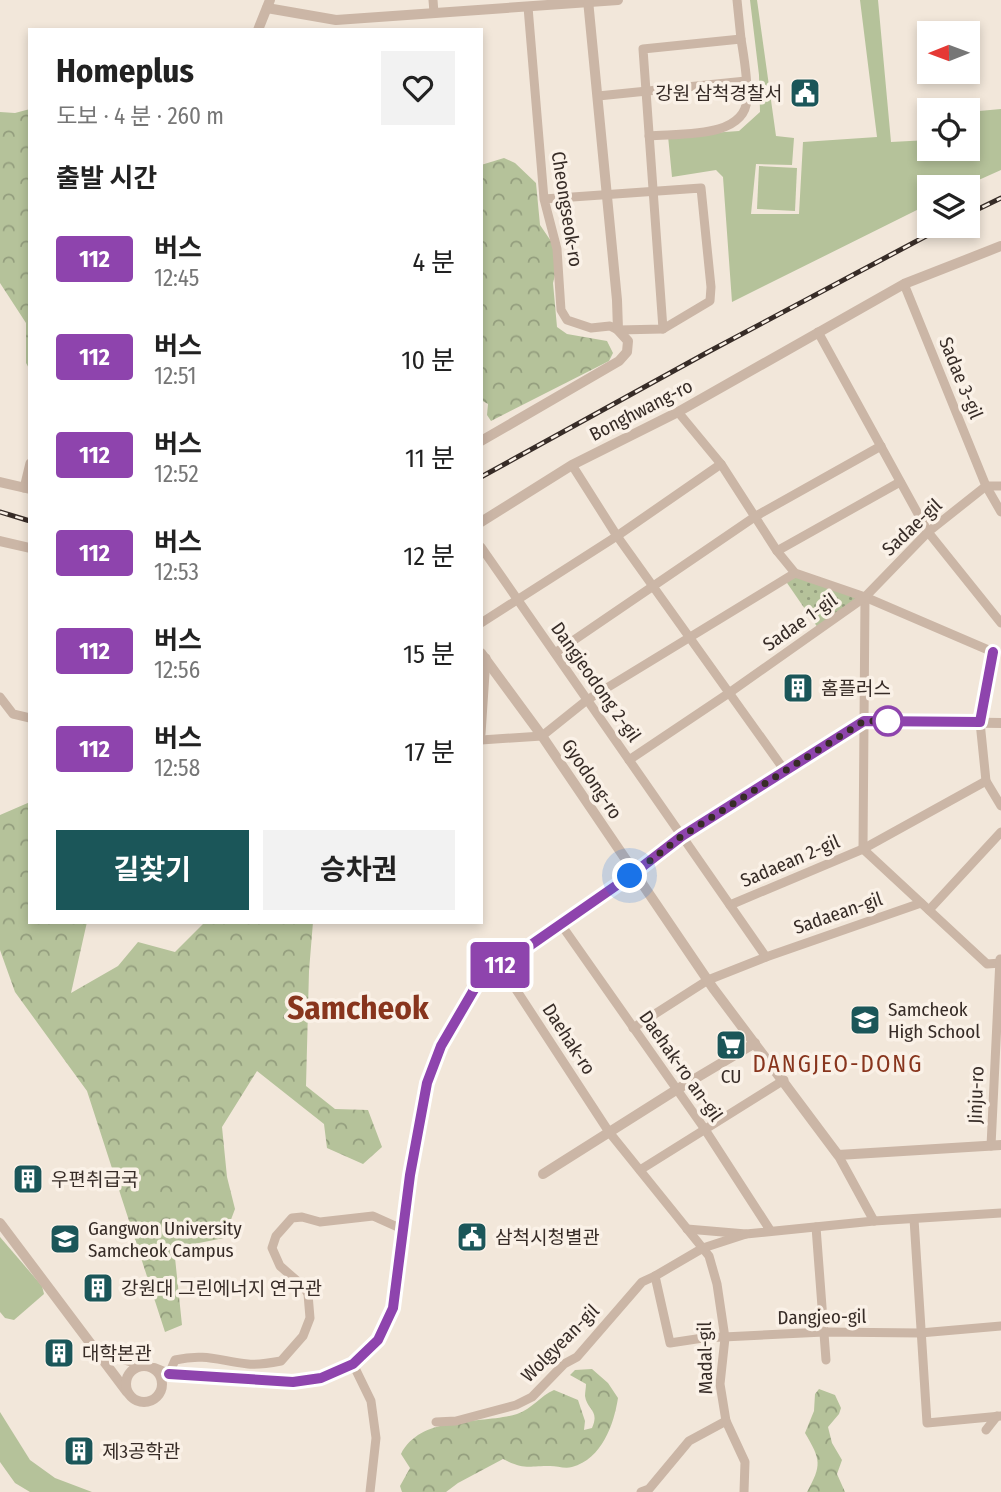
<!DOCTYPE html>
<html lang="ko">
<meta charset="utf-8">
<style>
body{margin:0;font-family:"Fira Sans Condensed","Noto Sans KR",sans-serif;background:#f2f2f2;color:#222;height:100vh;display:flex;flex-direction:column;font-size:26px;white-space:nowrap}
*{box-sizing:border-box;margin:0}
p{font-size:23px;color:#767676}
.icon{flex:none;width:38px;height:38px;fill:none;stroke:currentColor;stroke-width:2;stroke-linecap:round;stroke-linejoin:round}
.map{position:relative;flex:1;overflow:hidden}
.drawer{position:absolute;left:28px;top:28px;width:455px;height:896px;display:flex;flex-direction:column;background:#fff;border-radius:0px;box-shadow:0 4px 10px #0003}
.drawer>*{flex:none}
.badge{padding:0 14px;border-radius:5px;font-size:24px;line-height:46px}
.needle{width:46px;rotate:269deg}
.tools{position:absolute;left:917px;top:21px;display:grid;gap:14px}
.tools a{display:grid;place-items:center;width:63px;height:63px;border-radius:0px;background:#fff;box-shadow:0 4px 10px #0003;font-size:35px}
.you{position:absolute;width:35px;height:35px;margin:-18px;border:5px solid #fff;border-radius:50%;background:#1a73e8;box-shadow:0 0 0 10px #1a73e833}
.map>.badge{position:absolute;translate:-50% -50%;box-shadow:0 0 0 4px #fff}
h2{padding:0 28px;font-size:26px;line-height:63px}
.round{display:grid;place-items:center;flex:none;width:74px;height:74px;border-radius:0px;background:#f2f2f2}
.headline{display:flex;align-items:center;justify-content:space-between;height:119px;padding:0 28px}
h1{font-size:33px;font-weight:700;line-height:52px}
.action{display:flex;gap:14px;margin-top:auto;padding:14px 28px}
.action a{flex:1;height:80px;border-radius:0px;background:#1b5659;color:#fff;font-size:28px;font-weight:700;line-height:80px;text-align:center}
.action a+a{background:#f2f2f2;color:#222}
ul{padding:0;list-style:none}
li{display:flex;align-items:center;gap:21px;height:98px;padding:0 28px}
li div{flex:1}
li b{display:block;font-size:26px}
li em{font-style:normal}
li .badge{min-width:77px;font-weight:700;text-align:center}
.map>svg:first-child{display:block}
.grass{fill:#b5c29a}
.forest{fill:url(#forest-crowns)}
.park{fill:url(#park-dots)}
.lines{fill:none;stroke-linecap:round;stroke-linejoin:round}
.minor{stroke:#cbb6a6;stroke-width:9}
.tertiary{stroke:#cbb6a6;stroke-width:10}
.rail-casing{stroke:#372c27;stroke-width:5}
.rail{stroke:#faf1e7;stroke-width:2.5;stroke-dasharray:8;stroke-linecap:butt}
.line-casing{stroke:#fff;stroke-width:16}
.line{stroke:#8e44ad;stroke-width:10}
.walk{stroke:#372c27;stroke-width:7;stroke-dasharray:0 12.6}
.stop-dot{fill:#fff;stroke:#8e44ad;stroke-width:3.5}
.labels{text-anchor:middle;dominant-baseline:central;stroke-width:7;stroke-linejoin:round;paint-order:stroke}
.poi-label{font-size:19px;fill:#372c27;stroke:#faf1e7;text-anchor:start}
.street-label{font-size:19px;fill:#372c27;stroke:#faf1e7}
.quarter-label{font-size:23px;letter-spacing:2px;fill:#88351d;stroke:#faf1e7}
.town-label{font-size:33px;font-weight:bold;fill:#88351d;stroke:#faf1e7}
</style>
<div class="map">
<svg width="1001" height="1492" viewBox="0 0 1001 1492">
<defs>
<pattern id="forest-crowns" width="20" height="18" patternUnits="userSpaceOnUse" patternTransform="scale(1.75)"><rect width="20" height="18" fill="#b5c29a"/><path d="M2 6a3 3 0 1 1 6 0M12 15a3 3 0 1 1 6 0" fill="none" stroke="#949e7e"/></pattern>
<pattern id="park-dots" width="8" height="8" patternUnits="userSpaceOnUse" patternTransform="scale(1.75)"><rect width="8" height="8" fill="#b5c29a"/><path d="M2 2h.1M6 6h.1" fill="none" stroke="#949e7e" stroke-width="1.8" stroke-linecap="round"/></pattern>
</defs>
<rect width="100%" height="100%" fill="#f2e7da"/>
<g class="grass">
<path d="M750 0H757L776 136 794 138 792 165 756 164 751 214H799L803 142 877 137 860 0H878L891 142 929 140V149H968V112L1001 109V170L963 187H929V204L732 302 723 177 716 170 672 177 668 136 739 131 760 112 759 75Z"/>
<path d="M759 166 797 168 795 211 757 209Z"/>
<path d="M0 1237 42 1286 44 1294 14 1320 5 1318 0 1312Z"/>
<path d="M0 1412 30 1460 55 1478 92 1492H30L15 1483 0 1462Z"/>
</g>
<g class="forest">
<path d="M30 109V370L26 363V323L0 283V112L15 113Z"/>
<path d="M504 158 515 163 536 183 540 225 555 247 556 271 553 283 557 327 567 334 607 341 613 353 609 361 491 421 487 415 488 404 481 400V165Z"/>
<path d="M30 802V922H87L71 993 118 966 138 942 175 952 205 922H313L309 971 306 1086 335 1109 368 1110 382 1147 363 1164 327 1148 324 1124 257 1071 222 1127 227 1177 235 1209 224 1238 174 1248 182 1325 165 1332 87 1091 15 992 0 950V815Z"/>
<path d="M592 1369 608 1383 618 1398C614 1424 602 1459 572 1467 565 1469 557 1466 550 1466 528 1466 524 1470 503 1459L458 1483 446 1492H402L400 1486 410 1468 401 1454C422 1414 481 1425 517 1414 532 1409 540 1396 554 1390L578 1400 585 1421 584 1430 592 1428C600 1410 587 1410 585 1396 585 1392 586 1388 586 1384L570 1375 575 1370Z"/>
<path d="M819 1389 835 1395 841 1408 839 1414 828 1427 832 1443 842 1460 837 1474 845 1492H807C822 1465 821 1460 805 1433L814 1411 815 1394Z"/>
</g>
<path class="park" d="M799 571 860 598 818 628 785 580Z"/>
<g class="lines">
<g class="minor">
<path d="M433 0 434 13"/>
<path d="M528 7 544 199 557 249 561 310 567 320 591 328 610 326 618 330 663 329 710 301 711 287 701 188 544 199"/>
<path d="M598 96 746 81"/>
<path d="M649 136C679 133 745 139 747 99 748 79 744 58 741 39"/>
<path d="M904 284 986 486 1001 512"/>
<path d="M663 329 643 49 741 39 737 0"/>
<path d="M818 332 928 532 1001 623"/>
<path d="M678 412 721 464 777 551 795 573 865 597 993 652"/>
<path d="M572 465 617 536 785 771"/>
<path d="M1001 486H986L928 532 865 597 863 849 987 964 1001 963"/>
<path d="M24 488 30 463"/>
<path d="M481 547 766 957"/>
<path d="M777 551 900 482"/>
<path d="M481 623 617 536 721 464"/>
<path d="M993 652 980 722 986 781 1001 806"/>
<path d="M555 653 756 516 881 446"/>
<path d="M0 697 13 714 30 718"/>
<path d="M481 734 486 658"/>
<path d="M481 740 542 736 587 700 795 573"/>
<path d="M629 760 729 693 865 597"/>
<path d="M730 905 863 849 986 781"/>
<path d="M929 910 1001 832"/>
<path d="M560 923 704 1128 770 1230"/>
<path d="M500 965 609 1132 709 1256 717 1284 725 1338 720 1384 726 1421 745 1462 744 1492"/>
<path d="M633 1028 708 980 766 957 921 903"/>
<path d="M991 1146 1000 959"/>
<path d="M838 1155 874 1221"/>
<path d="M640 1170 784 1080"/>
<path d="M914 1219 927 1423 1001 1416"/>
<path d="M816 1227 826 1360"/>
<path d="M687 1229 746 1234 874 1221 1001 1213"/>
<path d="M746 1234 703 1248 655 1276 670 1343 703 1338 824 1332 920 1333 1001 1326"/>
<path d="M353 1364 371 1401 376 1438 370 1492"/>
<path d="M169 1374 175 1360C206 1353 219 1361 248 1364 258 1365 270 1363 281 1361L303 1336 310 1318 308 1294 304 1287 280 1266 272 1248 276 1236 292 1218 302 1217 320 1222 373 1216 402 1229"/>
<path d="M436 1422 456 1421 516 1405 532 1397 564 1364 577 1357 642 1282 655 1276"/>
<path d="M986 1430 997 1416"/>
<path d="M641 1492 649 1489 689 1441 726 1421"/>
</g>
<g class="tertiary">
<path d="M267 8 336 20 618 0"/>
<path d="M258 30 270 0"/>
<path d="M481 441 619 361 627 352 628 341 618 330 617 300 588 0"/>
<path d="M0 482 30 489"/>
<path d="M481 522 572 465 678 412 904 284 1001 246"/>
<path d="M0 541 30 548"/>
<path d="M481 653 542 736 713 988 838 1155 1001 1145"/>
<path d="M543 1174 676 1090 755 1043"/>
<path d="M0 1223 127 1392"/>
<path d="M98 1351 142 1365"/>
<circle cx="144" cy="1384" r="18"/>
<path d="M154 1368 169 1374 293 1382 321 1378 353 1364 378 1340 393 1309 402 1229 427 1083 441 1046 479 981 630 876 683 837 864 721 1001 723"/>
</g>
<g class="rail-casing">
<g id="rail">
<path d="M968 214 1001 198"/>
<path d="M481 477 708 352 945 226"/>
<path d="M0 512 30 521"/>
</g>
</g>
<use href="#rail" class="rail"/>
</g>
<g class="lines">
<g class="line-casing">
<path id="line" d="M169 1374 293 1382 321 1378 353 1364 378 1340 393 1308 410 1175 427 1083 441 1046 479 981 630 876 682 836 864 721 980 722 993 652"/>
</g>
<use href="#line" class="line"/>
<path class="walk" d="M630 876 682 836 864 721H888"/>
</g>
<defs>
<g id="civic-square" transform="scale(1.575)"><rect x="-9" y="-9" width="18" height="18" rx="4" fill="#1b5659" stroke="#faf1e7"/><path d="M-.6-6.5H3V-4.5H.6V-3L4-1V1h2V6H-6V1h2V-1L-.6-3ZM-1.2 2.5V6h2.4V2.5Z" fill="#fff"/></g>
<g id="building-square" transform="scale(1.575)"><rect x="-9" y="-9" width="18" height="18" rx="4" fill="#1b5659" stroke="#faf1e7"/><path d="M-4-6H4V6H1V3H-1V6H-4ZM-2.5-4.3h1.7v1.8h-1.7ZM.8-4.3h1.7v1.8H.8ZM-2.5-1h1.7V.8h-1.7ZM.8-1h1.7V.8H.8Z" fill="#fff"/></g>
<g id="school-square" transform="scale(1.575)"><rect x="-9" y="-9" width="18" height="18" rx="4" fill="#1b5659" stroke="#faf1e7"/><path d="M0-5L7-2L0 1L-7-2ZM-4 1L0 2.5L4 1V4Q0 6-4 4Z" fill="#fff"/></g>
<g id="supermarket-square" transform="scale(1.575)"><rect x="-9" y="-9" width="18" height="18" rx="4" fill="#1b5659" stroke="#faf1e7"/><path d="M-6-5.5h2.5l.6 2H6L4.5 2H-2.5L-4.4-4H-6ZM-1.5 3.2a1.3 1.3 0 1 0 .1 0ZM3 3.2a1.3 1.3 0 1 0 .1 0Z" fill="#fff"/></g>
<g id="university-square" transform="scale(1.575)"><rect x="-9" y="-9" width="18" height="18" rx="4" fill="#1b5659" stroke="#faf1e7"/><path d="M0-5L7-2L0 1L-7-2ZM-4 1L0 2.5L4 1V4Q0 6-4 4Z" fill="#fff"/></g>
</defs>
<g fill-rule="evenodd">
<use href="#civic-square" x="805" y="93"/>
<use href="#building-square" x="798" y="688"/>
<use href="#school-square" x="865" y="1020"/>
<use href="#supermarket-square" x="731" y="1045"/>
<use href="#building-square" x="28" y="1179"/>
<use href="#civic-square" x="472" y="1237"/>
<use href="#university-square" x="65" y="1239"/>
<use href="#building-square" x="98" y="1288"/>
<use href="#building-square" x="59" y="1353"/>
<use href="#building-square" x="79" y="1451"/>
</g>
<circle class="stop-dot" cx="888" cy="721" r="14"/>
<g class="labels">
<g class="poi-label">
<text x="782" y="93" text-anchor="end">강원 삼척경찰서</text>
<text x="821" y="688">홈플러스</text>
<text x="888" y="1009">Samcheok<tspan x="888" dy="22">High School</tspan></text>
<text x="731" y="1076" text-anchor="middle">CU</text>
<text x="51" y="1179">우편취급국</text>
<text x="88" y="1228">Gangwon University<tspan x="88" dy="22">Samcheok Campus</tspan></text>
<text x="495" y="1237">삼척시청별관</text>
<text x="121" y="1288">강원대 그린에너지 연구관</text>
<text x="82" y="1353">대학본관</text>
<text x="102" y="1451">제3공학관</text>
</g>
<g class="street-label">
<text transform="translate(567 209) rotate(81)">Cheongseok-ro</text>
<text transform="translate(961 378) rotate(68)">Sadae 3-gil</text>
<text transform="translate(641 410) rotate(-27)">Bonghwang-ro</text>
<text transform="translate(912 527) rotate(-43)">Sadae-gil</text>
<text transform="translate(800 622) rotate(-35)">Sadae 1-gil</text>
<text transform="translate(596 682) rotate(55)">Dangjeodong 2-gil</text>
<text transform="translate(592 779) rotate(56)">Gyodong-ro</text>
<text transform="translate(790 861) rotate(-23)">Sadaean 2-gil</text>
<text transform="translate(838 913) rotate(-19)">Sadaean-gil</text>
<text transform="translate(569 1039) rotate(57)">Daehak-ro</text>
<text transform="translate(681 1066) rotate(55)">Daehak-ro an-gil</text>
<text transform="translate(976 1095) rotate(-88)">Jinju-ro</text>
<text transform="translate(822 1317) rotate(-1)">Dangjeo-gil</text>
<text transform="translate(560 1343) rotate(-45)">Wolgyean-gil</text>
<text transform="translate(705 1358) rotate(-91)">Madal-gil</text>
</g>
<g class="quarter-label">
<text x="838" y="1064">DANGJEO-DONG</text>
</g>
<g class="town-label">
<text x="358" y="1008">Samcheok</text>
</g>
</g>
</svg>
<div class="tools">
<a><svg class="needle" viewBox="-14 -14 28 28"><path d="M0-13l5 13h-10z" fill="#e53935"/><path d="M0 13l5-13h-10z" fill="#767676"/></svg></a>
<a><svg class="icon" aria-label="locate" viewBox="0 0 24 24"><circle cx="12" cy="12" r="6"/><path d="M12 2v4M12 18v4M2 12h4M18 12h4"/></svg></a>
<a><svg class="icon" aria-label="layers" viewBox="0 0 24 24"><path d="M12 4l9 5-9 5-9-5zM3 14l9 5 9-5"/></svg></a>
</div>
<div class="you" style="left:630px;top:876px"></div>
<b class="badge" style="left:500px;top:965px;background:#8e44ad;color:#fff">112</b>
<section class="drawer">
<div class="headline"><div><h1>Homeplus</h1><p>도보 · 4 분 · 260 m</p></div><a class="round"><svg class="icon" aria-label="heart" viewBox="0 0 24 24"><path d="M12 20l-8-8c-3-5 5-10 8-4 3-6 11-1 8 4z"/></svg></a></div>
<h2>출발 시간</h2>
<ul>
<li><span class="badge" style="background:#8e44ad;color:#fff">112</span><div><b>버스</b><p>12:45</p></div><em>4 분</em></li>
<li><span class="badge" style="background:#8e44ad;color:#fff">112</span><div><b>버스</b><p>12:51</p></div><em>10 분</em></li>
<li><span class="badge" style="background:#8e44ad;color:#fff">112</span><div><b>버스</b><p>12:52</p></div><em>11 분</em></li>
<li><span class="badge" style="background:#8e44ad;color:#fff">112</span><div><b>버스</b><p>12:53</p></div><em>12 분</em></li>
<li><span class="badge" style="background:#8e44ad;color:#fff">112</span><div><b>버스</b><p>12:56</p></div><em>15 분</em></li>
<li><span class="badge" style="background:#8e44ad;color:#fff">112</span><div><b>버스</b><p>12:58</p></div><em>17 분</em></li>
</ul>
<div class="action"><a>길찾기</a><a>승차권</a></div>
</section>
</div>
